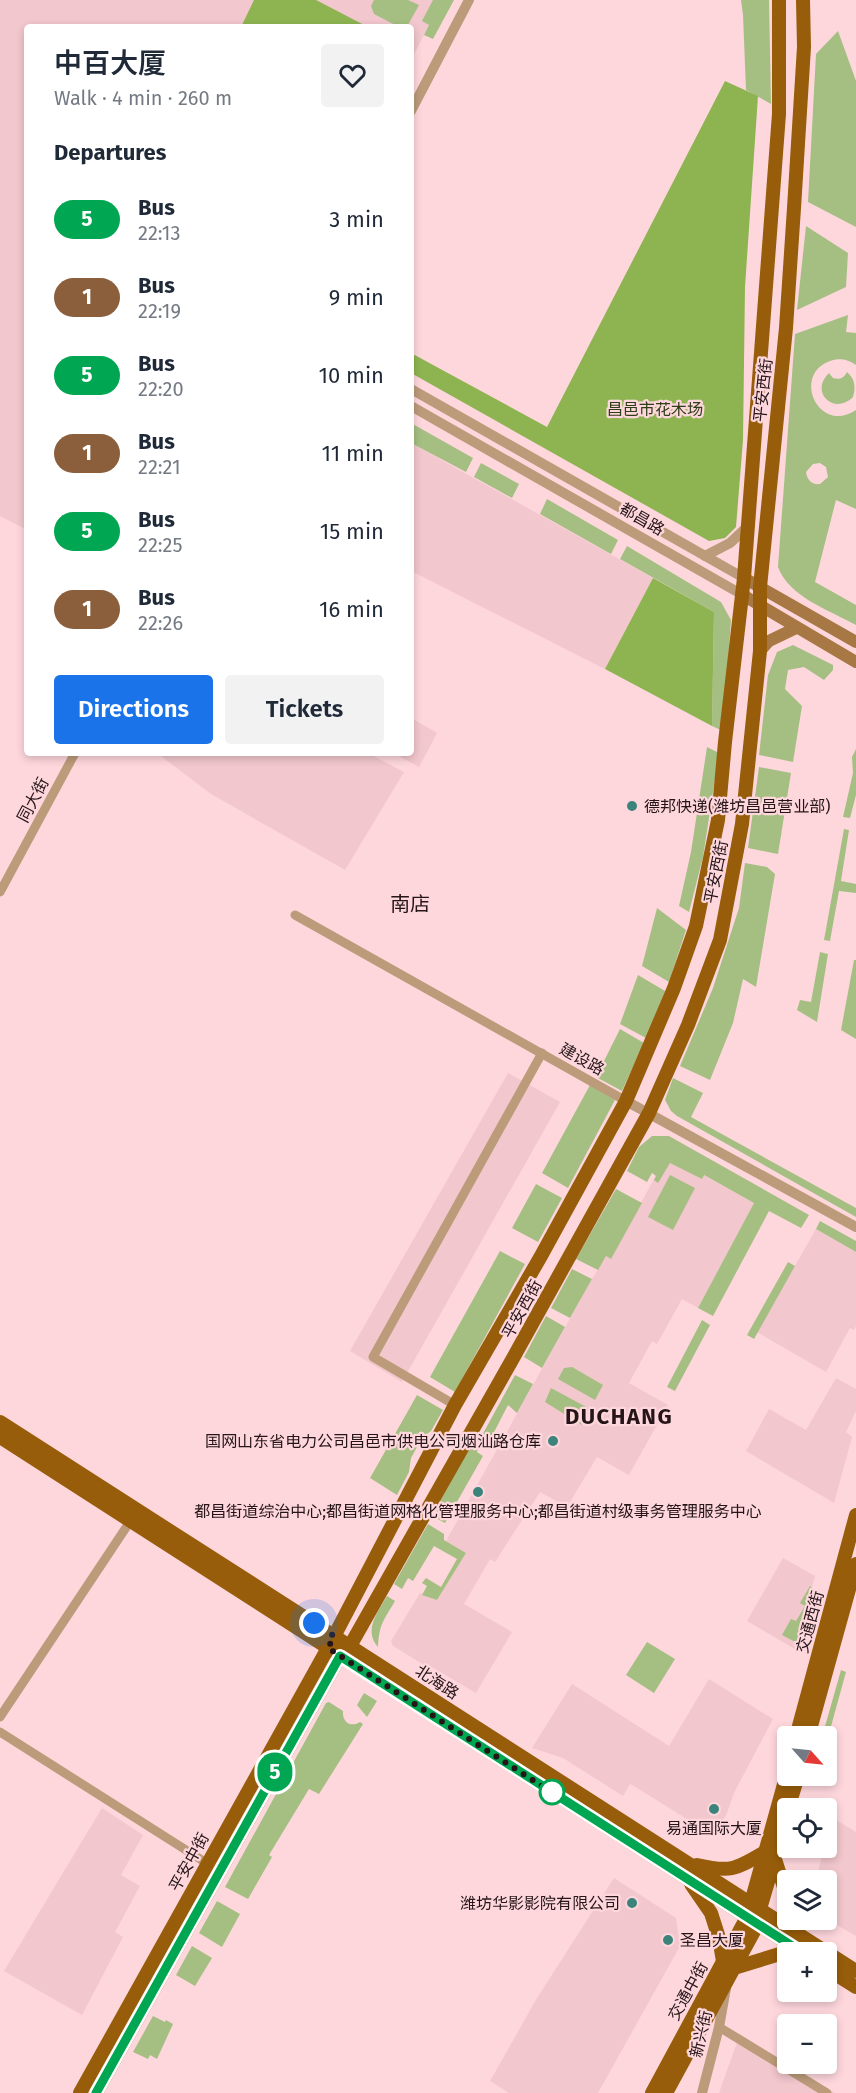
<!DOCTYPE html>
<meta charset="utf-8">
<style>
body{margin:0;font-family:"Fira Sans","Noto Sans SC",sans-serif;background:#f2f2f3;color:#1f2937;height:100vh;display:flex;flex-direction:column;font-size:22px;white-space:nowrap}
*{box-sizing:border-box;margin:0}
p{font-size:20px;color:#747a83}
.icon{flex:none;width:33px;height:33px;fill:none;stroke:currentColor;stroke-width:2;stroke-linecap:round;stroke-linejoin:round}
.map{position:relative;flex:1;overflow:hidden}
.side{position:absolute;left:24px;top:24px;width:390px;height:732px;display:flex;flex-direction:column;background:#fff;border-radius:6px;box-shadow:0 3px 9px #0003}
.side>*{flex:none}
.badge{padding:0 12px;border-radius:20px;font-size:21px;line-height:39px}
.needle{width:39px;rotate:117deg}
.controls{position:absolute;left:777px;top:1726px;display:grid;gap:12px}
.controls a{display:grid;place-items:center;width:60px;height:60px;border-radius:6px;background:#fff;box-shadow:0 3px 9px #0003;font-size:30px}
.you{position:absolute;width:30px;height:30px;margin:-15px;border:4px solid #fff;border-radius:50%;background:#1a73e8;box-shadow:0 0 0 9px #1a73e833}
.map>.badge{position:absolute;translate:-50% -50%;box-shadow:0 0 0 3px #fff}
h2{padding:0 30px;font-size:22px;line-height:54px}
.round{display:grid;place-items:center;flex:none;width:63px;height:63px;border-radius:6px;background:#f2f2f3}
.summary{display:flex;align-items:center;justify-content:space-between;height:102px;padding:0 30px}
h1{font-size:28px;font-weight:600;line-height:45px}
.primary-button{display:flex;gap:12px;margin-top:auto;padding:12px 30px}
.primary-button a{flex:1;height:69px;border-radius:6px;background:#1a73e8;color:#fff;font-size:24px;font-weight:600;line-height:69px;text-align:center}
.primary-button a+a{background:#f2f2f3;color:#1f2937}
ul{padding:0;list-style:none}
li{display:flex;align-items:center;gap:18px;height:78px;padding:0 30px}
li div{flex:1}
li b{display:block;font-size:22px}
li em{font-style:normal}
li .badge{min-width:66px;font-weight:700;text-align:center}
.map>svg:first-child{display:block}
.built{fill:#f2c7cd}
.green{fill:#a5bf83;fill-rule:evenodd}
.forest{fill:#8eb452}
.lines{fill:none;stroke-linecap:round;stroke-linejoin:round}
.minor{stroke:#bc9b7a;stroke-width:9}
.tertiary{stroke:#bc9b7a;stroke-width:10}
.secondary{stroke:#a77843;stroke-width:12}
.primary{stroke:#975d0a;stroke-width:14}
.line-casing{stroke:#fff;stroke-width:14}
.line{stroke:#00a651;stroke-width:9}
.walk{stroke:#251518;stroke-width:6;stroke-dasharray:0 10.8}
.poi-dot{fill:#3c837c;stroke:#fed7dd;stroke-width:2}
.stop-dot{fill:#fff;stroke:#00a651;stroke-width:3}
.labels{text-anchor:middle;dominant-baseline:central;stroke-width:4.5;stroke-linejoin:round;paint-order:stroke}
.street-label{font-size:16px;fill:#251518;stroke:#fed7dd}
.park-label{font-size:16px;fill:#2f3e16;stroke:#fed7dd}
.poi-label{font-size:16px;fill:#251518;stroke:#fed7dd;text-anchor:start}
.quarter-label{font-size:20px;fill:#251518;stroke:#fed7dd}
.district-label{font-size:22px;font-weight:bold;letter-spacing:1.5px;fill:#251518;stroke:#fed7dd}
</style>
<div class="map">
<svg width="856" height="2093" viewBox="0 0 856 2093">
<rect width="100%" height="100%" fill="#fed7dd"/>
<g class="built">
<path d="M0 0H442L411 60V27H27V530L0 516Z"/>
<path d="M411 443 653 578 605 669 411 571Z"/>
<path d="M411 718 437 733 419 767 393 753H411Z"/>
<path d="M157 753H368L404 772 345 870 211 794Z"/>
<path d="M508 1073 560 1102 402 1382 350 1351Z"/>
<path d="M667 1155 754 1203 698 1308 682 1299 657 1344 652 1341 629 1383 668 1405 629 1475 597 1457 567 1507 540 1492 495 1562 490 1559 464 1604 512 1632 476 1693 425 1663 424 1665 393 1646 391 1641 420 1593 437 1600 466 1553 446 1541 592 1279 606 1256 611 1258Z"/>
<path d="M816 1229 856 1252V1326L854 1330 850 1328 826 1372 757 1332Z"/>
<path d="M836 1378 856 1389V1411L846 1432 852 1437 834 1503 746 1451 769 1409 806 1430Z"/>
<path d="M783 1558 815 1576 795 1649 747 1621Z"/>
<path d="M709 1679 773 1719 734 1793 727 1813 714 1836 634 1786 630 1784 623 1796 563 1758 532 1748 572 1684 669 1746Z"/>
<path d="M102 1808 143 1835 121 1875 140 1886 115 1932 123 1937 82 2015 4 1971Z"/>
<path d="M833 1818 856 1832V1936L828 1920 829 1916 827 1911 826 1881H821L822 1874 818 1872 824 1848H826L827 1838Z"/>
<path d="M614 1878 676 1918 680 1946 598 2093H509L490 2081 537 1998Z"/>
<path d="M740 2034 788 2064 835 2093H719Z"/>
</g>
<g class="green">
<path d="M374 0H408L419 5 408 25 399 27 374 14 371 6Z"/>
<path d="M433 0H454L433 39 424 35 429 25 422 21Z"/>
<path d="M741 0H769L771 104 746 90 743 15Z"/>
<path d="M838 31 856 81V227L808 202 816 54Z"/>
<path d="M806 226 848 253 846 287 797 310Z"/>
<path d="M848 315 846 332 856 333V365C848 359 839 358 830 361 791 375 819 435 856 410V509L836 500 815 582 856 605V625C829 610 789 597 778 567L795 334ZM820 463 826 467 828 477 820 484C812 485 807 480 806 472L813 464Z"/>
<path d="M847 372C855 379 856 387 853 397 834 416 809 392 829 373L833 378C840 380 844 378 847 372Z"/>
<path d="M411 423 473 458 466 472 411 443Z"/>
<path d="M481 463 519 484 512 498 474 477Z"/>
<path d="M547 499 618 540 611 554 540 514Z"/>
<path d="M627 546 721 602 731 620 723 731 712 726 714 612 620 559Z"/>
<path d="M793 645 833 665V670L824 680 804 667 788 670 785 689 802 706 793 762 759 755 768 675 777 652Z"/>
<path d="M707 747 719 753 703 857 689 912 679 906 691 852Z"/>
<path d="M856 749V795L850 818 843 817 853 773 852 757Z"/>
<path d="M759 767 791 773 778 854 748 848Z"/>
<path d="M844 829 849 830 841 881 856 884V893L839 891 830 941 824 940Z"/>
<path d="M745 863 767 867 775 874 756 987 743 979 733 1023 710 1080 680 1066 713 988 739 908Z"/>
<path d="M657 908 686 930 669 982 642 966Z"/>
<path d="M820 952 828 954 817 1022 797 1010 800 1000 811 1002Z"/>
<path d="M854 960H856V1039L841 1030Z"/>
<path d="M638 975 665 991 646 1038 620 1024Z"/>
<path d="M620 1029 644 1043 622 1091 596 1077Z"/>
<path d="M673 1078 703 1093 691 1117 856 1208V1217L677 1116 671 1111 665 1100Z"/>
<path d="M590 1085 615 1100 568 1188 542 1173Z"/>
<path d="M652 1136H669L809 1215 801 1228 769 1211 713 1316 698 1308 754 1203 704 1175 702 1179 670 1163 658 1183 654 1180 656 1176 652 1173 647 1182 627 1171 639 1147Z"/>
<path d="M670 1175 695 1188 673 1230 648 1217Z"/>
<path d="M536 1184 562 1198 538 1242 512 1228Z"/>
<path d="M616 1189 642 1203 611 1259 606 1256 598 1270 576 1259Z"/>
<path d="M820 1221 856 1241V1252L816 1229Z"/>
<path d="M500 1251 525 1264 455 1392 430 1377Z"/>
<path d="M788 1262 795 1266 754 1339 747 1335Z"/>
<path d="M572 1269 592 1279 570 1318 551 1308Z"/>
<path d="M546 1316 565 1327 542 1368 524 1357Z"/>
<path d="M702 1320 710 1325 675 1391 667 1387Z"/>
<path d="M572 1367 603 1385 595 1400 558 1379 564 1368Z"/>
<path d="M515 1375 533 1384 517 1413 508 1405 488 1444 480 1439Z"/>
<path d="M551 1388 590 1409 582 1425 545 1402Z"/>
<path d="M417 1395 443 1410 431 1431 422 1438 411 1458 409 1472 397 1495 370 1478Z"/>
<path d="M471 1445 478 1449 477 1452 483 1456 445 1523 432 1516Z"/>
<path d="M428 1524 444 1534V1540L466 1553 437 1600 422 1595 427 1586 422 1583 426 1578 441 1587 457 1559 434 1546 413 1581 408 1578 402 1589 394 1584Z"/>
<path d="M810 1586 812 1588 797 1643 782 1635 791 1619 796 1621 805 1606 800 1603Z"/>
<path d="M387 1596 395 1601C384 1620 379 1624 378 1647 363 1630 378 1612 387 1596Z"/>
<path d="M647 1642 675 1659 654 1693 626 1675Z"/>
<path d="M841 1670 846 1672 827 1741 826 1737H822Z"/>
<path d="M364 1693 377 1701 367 1717 357 1705Z"/>
<path d="M329 1702 343 1711C342 1722 351 1728 360 1722L363 1724 319 1794 309 1789 269 1855 272 1857 248 1899 225 1887 326 1703Z"/>
<path d="M217 1901 240 1914 222 1947 199 1933Z"/>
<path d="M192 1946 212 1958 195 1986 176 1975Z"/>
<path d="M153 2016 165 2022 166 2020 173 2024 157 2059 150 2055 148 2059 133 2052Z"/>
</g>
<g class="forest">
<path d="M254 0H316L368 27H241Z"/>
<path d="M725 81 758 96 745 287 743 440 736 527 725 538 709 541 411 373V353L547 427Z"/>
<path d="M653 578 714 612 712 726 605 669Z"/>
</g>
<g class="lines">
<g class="minor">
<path d="M0 892 75 753"/>
<path d="M295 915 626 1101"/>
<path d="M455 1405 373 1357 542 1053"/>
<path d="M0 1717 133 1517"/>
<path d="M0 1732 208 1864"/>
<path d="M719 2027 827 2093"/>
</g>
<g class="tertiary">
<path d="M411 111 469 0"/>
<path d="M411 389 744 578"/>
<path d="M411 406 741 594"/>
<path d="M705 556 730 543 747 527"/>
<path d="M626 1101 856 1227"/>
<path d="M702 2093 719 2027 726 1988"/>
</g>
<g class="secondary">
<path d="M744 578 856 642"/>
<path d="M741 594 856 662"/>
<path d="M760 651 769 641 796 628"/>
</g>
<g class="primary">
<path d="M0 1422 856 1971"/>
<path d="M0 1437 803 1953"/>
<path d="M796 1737 856 1515"/>
<path d="M808 1737 856 1564"/>
<path d="M788 1809 798 1776"/>
<path d="M775 1859 788 1900"/>
<path d="M697 1865C732 1873 736 1869 765 1852"/>
<path d="M691 1884 711 1913 719 1938 723 1961"/>
<path d="M734 1968 796 1949"/>
<path d="M826 1968 856 1987"/>
<path d="M80 2093 328 1648 455 1405 541 1256 626 1101 674 988 696 926 718 820 725 742 744 578 779 114V0"/>
<path d="M96 2093 340 1656 350 1646 512 1360 649 1113 688 1025 720 940 742 824 760 651V587L786 328 794 208 804 47 803 0"/>
<path d="M652 2093 747 1917 788 1770"/>
<path d="M666 2093 758 1924 760 1909 788 1813"/>
</g>
</g>
<g class="lines">
<g class="line-casing">
<path id="line" d="M96 2093 340 1656 803 1953"/>
</g>
<use href="#line" class="line"/>
<path class="walk" d="M314 1623 334 1636 328 1648 559 1797 552 1792"/>
</g>
<g class="poi-dot">
<circle cx="632" cy="806" r="6"/>
<circle cx="553" cy="1441" r="6"/>
<circle cx="478" cy="1492" r="6"/>
<circle cx="714" cy="1809" r="6"/>
<circle cx="632" cy="1903" r="6"/>
<circle cx="668" cy="1940" r="6"/>
</g>
<circle class="stop-dot" cx="552" cy="1792" r="12"/>
<g class="labels">
<g class="street-label">
<text transform="translate(763 390) rotate(-84)">平安西街</text>
<text transform="translate(642 519) rotate(30)">都昌路</text>
<text transform="translate(33 800) rotate(-62)">同大街</text>
<text transform="translate(716 872) rotate(-79)">平安西街</text>
<text transform="translate(582 1059) rotate(29)">建设路</text>
<text transform="translate(522 1309) rotate(-61)">平安西街</text>
<text transform="translate(810 1622) rotate(-75)">交通西街</text>
<text transform="translate(437 1682) rotate(33)">北海路</text>
<text transform="translate(189 1862) rotate(-61)">平安中街</text>
<text transform="translate(688 1991) rotate(-61)">交通中街</text>
<text transform="translate(701 2034) rotate(-77)">新兴街</text>
</g>
<g class="park-label">
<text x="655" y="409">昌邑市花木场</text>
</g>
<g class="poi-label">
<text x="644" y="806">德邦快递(潍坊昌邑营业部)</text>
<text x="541" y="1441" text-anchor="end">国网山东省电力公司昌邑市供电公司烟汕路仓库</text>
<text x="478" y="1511" text-anchor="middle">都昌街道综治中心;都昌街道网格化管理服务中心;都昌街道村级事务管理服务中心</text>
<text x="714" y="1828" text-anchor="middle">易通国际大厦</text>
<text x="620" y="1903" text-anchor="end">潍坊华影影院有限公司</text>
<text x="680" y="1940">圣昌大厦</text>
</g>
<g class="quarter-label">
<text x="410" y="904">南店</text>
</g>
<g class="district-label">
<text x="619" y="1416">DUCHANG</text>
</g>
</g>
</svg>
<div class="controls">
<a><svg class="needle" viewBox="-14 -14 28 28"><path d="M0-13l5 13h-10z" fill="#e53935"/><path d="M0 13l5-13h-10z" fill="#747a83"/></svg></a>
<a><svg class="icon" aria-label="locate" viewBox="0 0 24 24"><circle cx="12" cy="12" r="6"/><path d="M12 2v4M12 18v4M2 12h4M18 12h4"/></svg></a>
<a><svg class="icon" aria-label="layers" viewBox="0 0 24 24"><path d="M12 4l9 5-9 5-9-5zM3 14l9 5 9-5"/></svg></a>
<a>+</a>
<a>−</a>
</div>
<div class="you" style="left:314px;top:1623px"></div>
<b class="badge" style="left:275px;top:1772px;background:#00a651;color:#fff">5</b>
<section class="side">
<div class="summary"><div><h1>中百大厦</h1><p>Walk · 4 min · 260 m</p></div><a class="round"><svg class="icon" aria-label="heart" viewBox="0 0 24 24"><path d="M12 20l-8-8c-3-5 5-10 8-4 3-6 11-1 8 4z"/></svg></a></div>
<h2>Departures</h2>
<ul>
<li><span class="badge" style="background:#00a651;color:#fff">5</span><div><b>Bus</b><p>22:13</p></div><em>3 min</em></li>
<li><span class="badge" style="background:#8b5e3c;color:#fff">1</span><div><b>Bus</b><p>22:19</p></div><em>9 min</em></li>
<li><span class="badge" style="background:#00a651;color:#fff">5</span><div><b>Bus</b><p>22:20</p></div><em>10 min</em></li>
<li><span class="badge" style="background:#8b5e3c;color:#fff">1</span><div><b>Bus</b><p>22:21</p></div><em>11 min</em></li>
<li><span class="badge" style="background:#00a651;color:#fff">5</span><div><b>Bus</b><p>22:25</p></div><em>15 min</em></li>
<li><span class="badge" style="background:#8b5e3c;color:#fff">1</span><div><b>Bus</b><p>22:26</p></div><em>16 min</em></li>
</ul>
<div class="primary-button"><a>Directions</a><a>Tickets</a></div>
</section>
</div>
